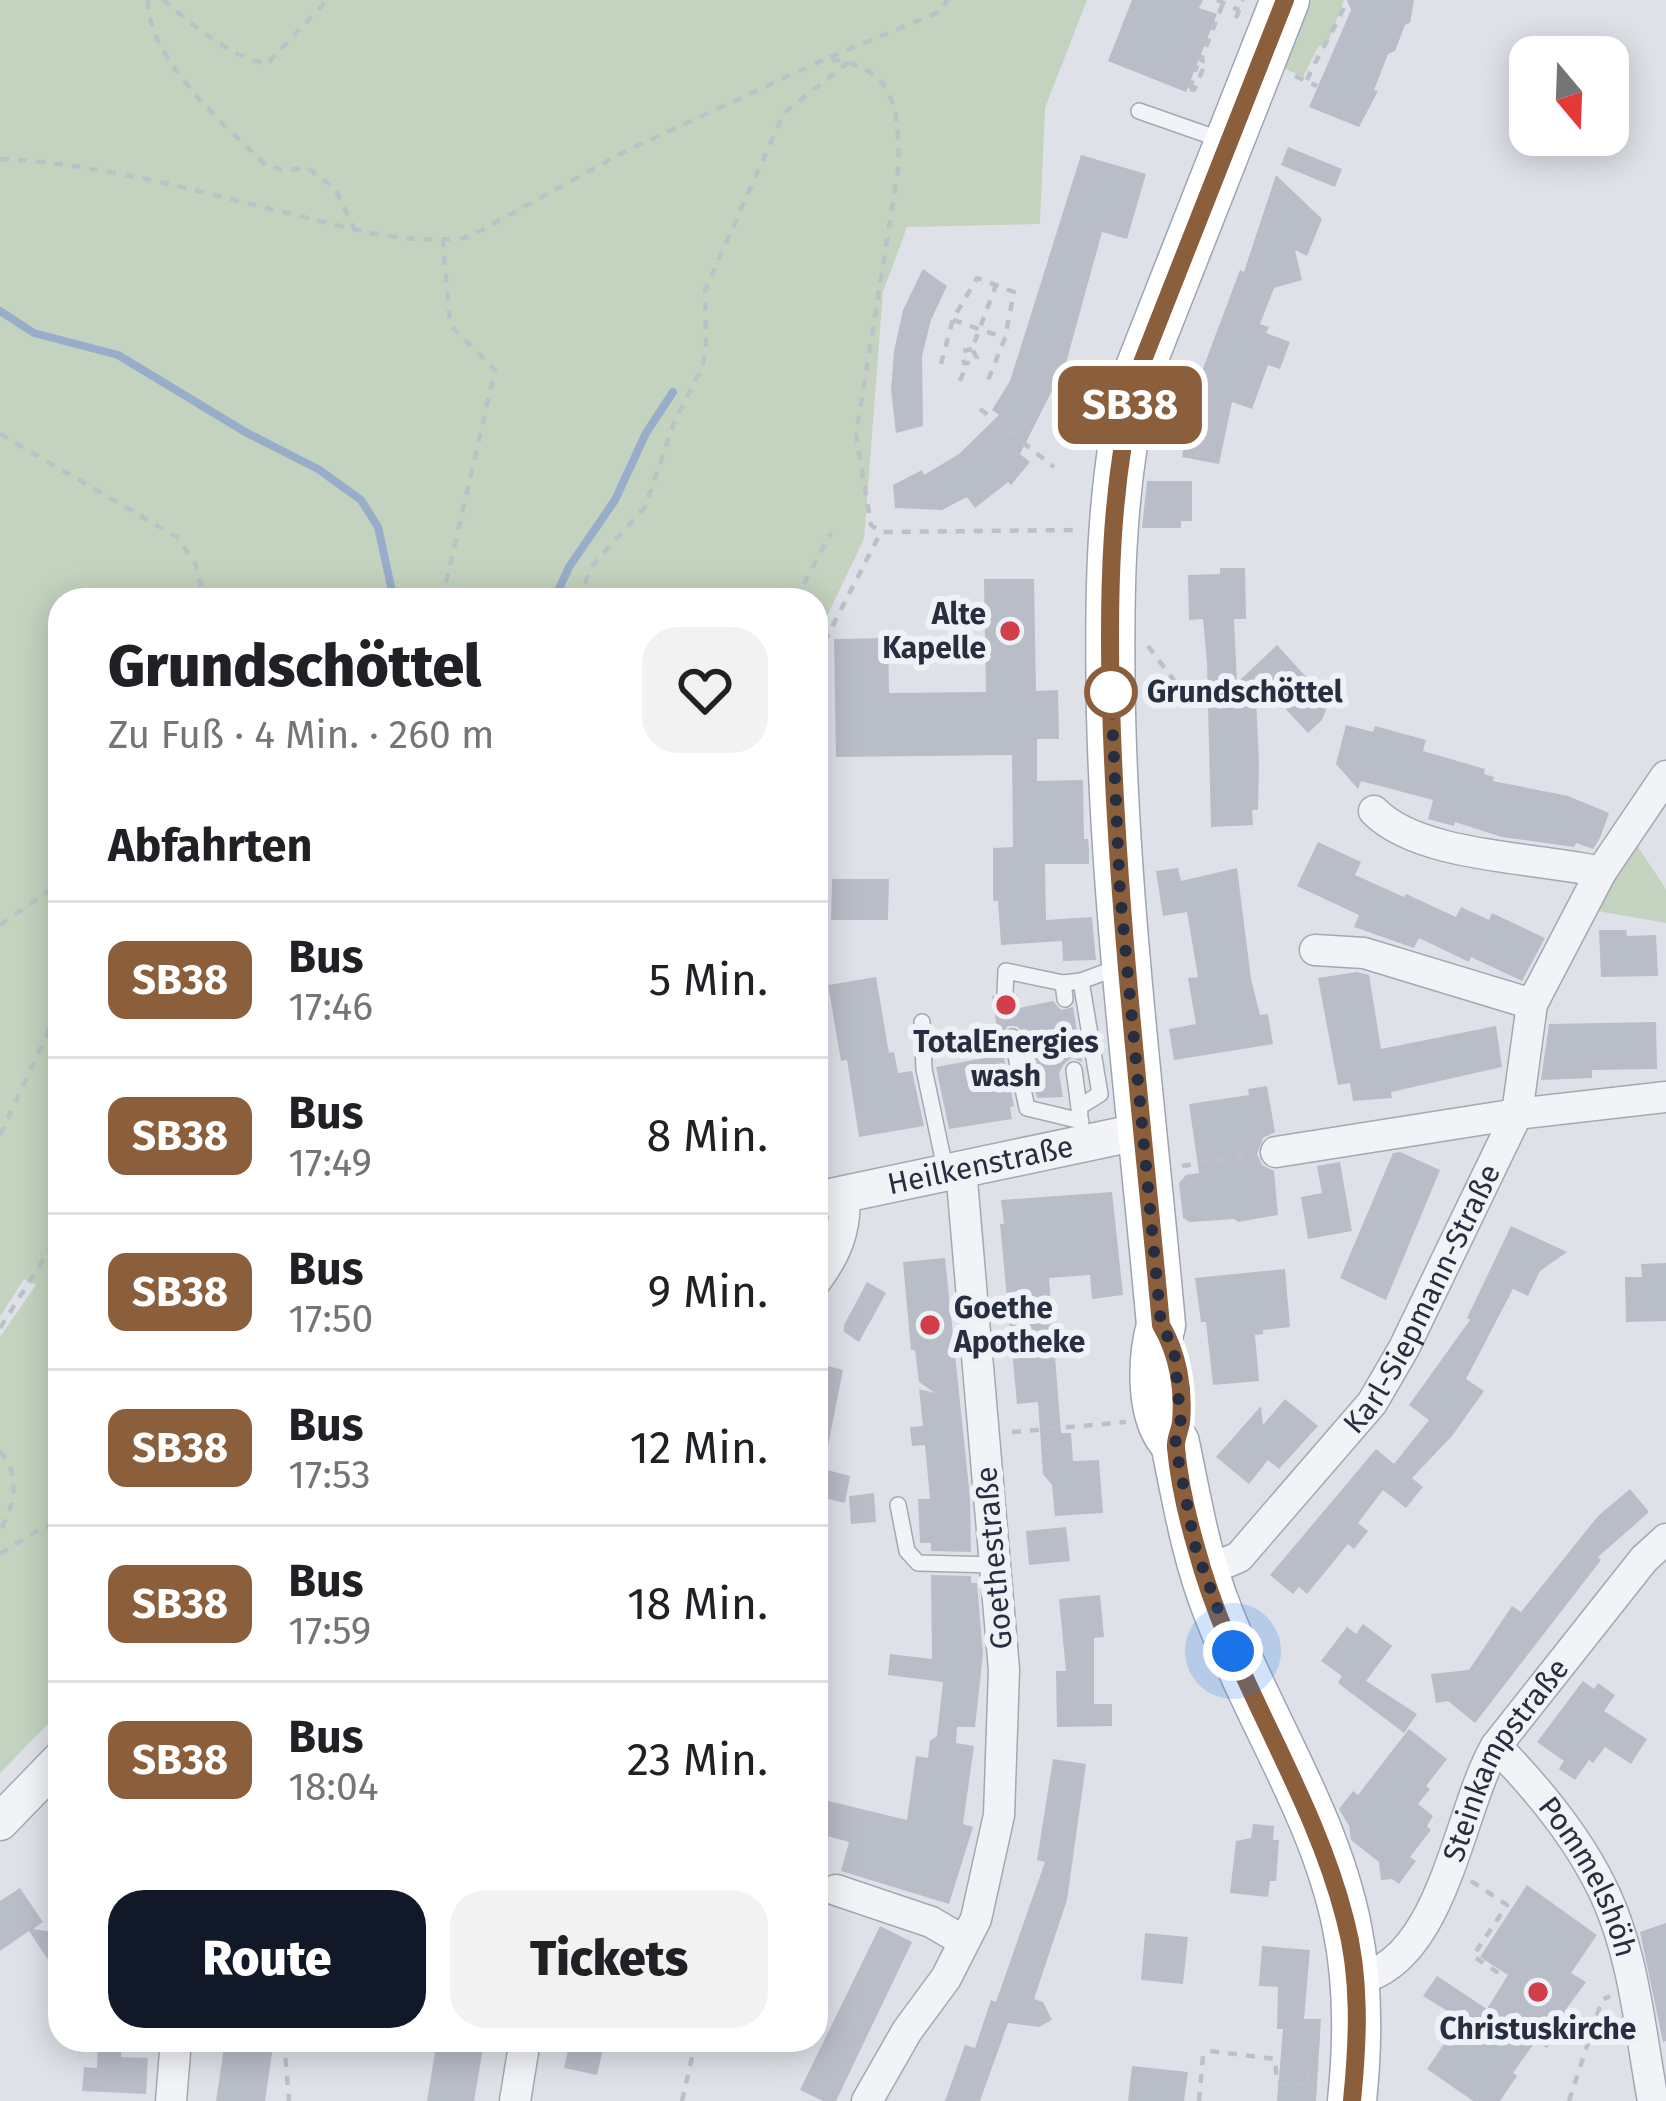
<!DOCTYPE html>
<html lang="de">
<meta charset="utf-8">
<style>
body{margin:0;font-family:"Fira Sans",sans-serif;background:#f2f2f2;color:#202124;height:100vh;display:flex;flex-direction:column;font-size:45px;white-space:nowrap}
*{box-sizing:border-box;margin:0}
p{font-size:39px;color:#757577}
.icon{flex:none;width:66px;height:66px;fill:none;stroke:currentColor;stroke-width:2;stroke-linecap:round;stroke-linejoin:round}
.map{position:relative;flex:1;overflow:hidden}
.side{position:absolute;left:48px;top:588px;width:780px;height:1464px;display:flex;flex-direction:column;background:#fff;border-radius:36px;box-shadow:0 6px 30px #0003}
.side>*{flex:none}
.badge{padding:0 24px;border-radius:18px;font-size:42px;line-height:78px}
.needle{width:78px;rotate:161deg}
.buttons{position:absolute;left:1509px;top:36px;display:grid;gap:24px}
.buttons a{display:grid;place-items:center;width:120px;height:120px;border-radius:24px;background:#fff;box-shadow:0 6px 30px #0003;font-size:60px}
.you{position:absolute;width:60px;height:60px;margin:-30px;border:9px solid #fff;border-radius:50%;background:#1a73e8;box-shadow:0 0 0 18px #1a73e833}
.map>.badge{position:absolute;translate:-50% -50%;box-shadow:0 0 0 6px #fff}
h2{padding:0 60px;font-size:45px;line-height:108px}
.round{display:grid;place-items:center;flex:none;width:126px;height:126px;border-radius:36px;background:#f2f2f2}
.headline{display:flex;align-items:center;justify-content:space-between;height:204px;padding:0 60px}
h1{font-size:57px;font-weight:800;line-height:90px}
.cta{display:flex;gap:24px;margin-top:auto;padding:24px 60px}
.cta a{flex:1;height:138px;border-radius:36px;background:#111827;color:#fff;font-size:48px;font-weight:800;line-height:138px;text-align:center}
.cta a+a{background:#f2f2f2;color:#202124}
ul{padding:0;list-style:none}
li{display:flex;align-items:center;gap:36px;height:156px;padding:0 60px;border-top:3px solid #e0e0e0}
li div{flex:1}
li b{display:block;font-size:45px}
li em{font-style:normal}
li .badge{min-width:132px;font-weight:700;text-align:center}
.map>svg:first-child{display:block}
.green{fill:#c3d3bf}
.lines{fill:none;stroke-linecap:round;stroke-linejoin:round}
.stream{stroke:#98adca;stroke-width:8}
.building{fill:#b9bdc8}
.service-casing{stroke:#a3a8b2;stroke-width:18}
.minor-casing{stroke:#a3a8b2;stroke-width:33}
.tertiary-casing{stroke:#a3a8b2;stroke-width:39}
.primary-casing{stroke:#9da5b5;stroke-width:51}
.path{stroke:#bcc0c7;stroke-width:4.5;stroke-dasharray:9 9;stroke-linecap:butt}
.service{stroke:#f1f3f7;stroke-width:15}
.minor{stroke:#f1f3f7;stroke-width:30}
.tertiary{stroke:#f1f3f7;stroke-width:36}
.primary{stroke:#fff;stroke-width:48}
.line-casing{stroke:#fff;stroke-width:27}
.line{stroke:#8b5e3c;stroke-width:18}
.walk{stroke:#272e40;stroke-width:12;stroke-dasharray:0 21.6}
.poi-dot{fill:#d23f4c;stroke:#eef1f6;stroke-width:4.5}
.stop-dot{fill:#fff;stroke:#8b5e3c;stroke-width:6}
.labels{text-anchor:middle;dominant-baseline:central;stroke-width:12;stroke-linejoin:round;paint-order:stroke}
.poi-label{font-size:30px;font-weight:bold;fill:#272e40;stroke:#eef1f6}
.stop-label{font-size:30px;font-weight:bold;fill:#272e40;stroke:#eef1f6;text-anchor:start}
.street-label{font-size:30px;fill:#272e40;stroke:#eef1f6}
</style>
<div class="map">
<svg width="1666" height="2101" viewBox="0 0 1666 2101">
<rect width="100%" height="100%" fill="#dee2e8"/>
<g class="green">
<path d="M0 0H1087L1045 108 1040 224 907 227 883 292 864 539 816 639V600H60V1712L0 1773V1337L36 1285 24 1279 0 1317Z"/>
<path d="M1311 0H1344L1328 42 1318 47 1303 77 1284 68Z"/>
<path d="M1632 838 1666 889V923L1586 909Z"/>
</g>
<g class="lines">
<g class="stream">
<path d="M0 311 34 333 118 355 247 433 318 469 361 500 378 527 394 600"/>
<path d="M554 600 569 567 615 500 646 433 673 392"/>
</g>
</g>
<g class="building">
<path d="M1132 0H1203L1199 8 1217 14 1186 92 1108 61Z"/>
<path d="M1347 0H1414L1410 23 1405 25 1395 51 1388 54 1374 90 1378 91 1359 127 1309 107 1351 10Z"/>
<path d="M1288 147 1342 169 1335 187 1281 165Z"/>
<path d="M1081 155 1146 174 1127 239 1102 232 1066 363 1020 454 1030 462 1011 485 1008 482 975 508 967 497 942 510 895 508 893 485 922 470 924 475 959 454 999 415 992 410 1010 381Z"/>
<path d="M1276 175 1322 219 1307 256 1295 250 1302 280 1274 288 1260 324 1269 327 1266 333 1290 342 1280 369 1268 365 1252 409 1232 402 1219 464 1182 457 1193 395 1240 270 1244 272Z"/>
<path d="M923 269 947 286 931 320 922 356 923 426 896 433 891 390 894 351 903 310Z"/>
<path d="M1147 481H1192V521H1181V528H1142Z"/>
<path d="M1220 568H1245L1246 619H1234L1237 683 1277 645 1329 702 1322 720 1308 733 1255 676 1259 763 1258 810H1252L1253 825 1211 827 1207 663 1203 619 1189 620 1188 575 1220 574Z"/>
<path d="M984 579H1034L1036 691 1058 690 1059 739H1037V781L1083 780 1084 839H1088L1089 850V864H1045L1046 920 1092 917 1096 960 1063 961 1062 941 1001 945 998 901H993V848L1013 847 1012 755 836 757 834 639 888 638 889 693 986 692Z"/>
<path d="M1346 725 1373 732 1375 726 1426 740 1423 751 1485 769 1484 774 1494 777 1493 781 1568 796 1609 813 1600 838 1593 849 1576 843 1574 847 1502 837 1455 822 1454 826 1428 819 1433 800 1361 781 1358 789 1336 764Z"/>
<path d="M1318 842 1361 862 1355 875 1404 897 1406 894 1456 917 1461 907 1489 920 1492 913 1545 938 1522 981 1471 957 1469 962 1419 938 1414 948 1354 927 1359 915 1297 886Z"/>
<path d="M1178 868 1181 881 1237 868 1251 979 1260 1015 1268 1014 1273 1044 1174 1060 1169 1029 1196 1024 1188 978 1198 977 1187 912 1163 916 1156 871Z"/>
<path d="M832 879H889L888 920H831Z"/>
<path d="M1599 930H1626L1627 936 1656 935 1658 976 1601 977Z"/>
<path d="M1357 972 1369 975 1381 1049 1496 1026 1502 1067 1391 1092 1392 1098 1353 1101 1350 1083 1338 1085 1318 978Z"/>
<path d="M876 977 889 1053 894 1052 898 1073 912 1071 924 1126 859 1137 847 1060 841 1061 828 985Z"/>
<path d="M1017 994 1019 1008 1053 1001 1061 1010 1073 1007 1082 1062 1071 1058 1064 1064 1059 1073 1063 1097 1037 1098 1023 1033 1017 1026H1008L1000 1038 1014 1106 1010 1107 1012 1119 949 1129 936 1067 1001 1055 992 995 1006 1005Z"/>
<path d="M1656 1022 1657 1069 1592 1070V1078L1541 1080 1549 1024Z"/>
<path d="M1267 1086 1275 1132 1263 1138 1257 1154 1262 1165 1274 1171 1278 1215 1238 1222 1234 1219 1190 1222 1183 1218 1179 1183 1186 1175 1199 1173 1189 1104 1249 1095 1248 1089Z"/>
<path d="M1400 1152 1440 1170 1386 1300 1340 1278 1393 1153Z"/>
<path d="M1340 1162 1352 1231 1308 1239 1301 1197 1322 1193 1317 1166Z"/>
<path d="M1112 1192 1123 1295 1092 1299 1090 1275 1049 1278 1061 1433H1071L1073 1461 1099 1460 1103 1513 1055 1516 1052 1485 1043 1474 1038 1402 1017 1404 1000 1224H1004L1001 1200Z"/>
<path d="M1511 1226 1567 1252 1540 1271 1528 1296 1513 1289 1466 1379 1484 1391 1452 1436 1412 1478 1423 1487 1406 1508 1383 1490 1358 1523 1368 1531 1354 1549 1348 1544 1307 1594 1299 1587 1293 1594 1270 1575 1376 1449 1394 1464 1429 1420 1409 1405 1470 1320 1467 1318Z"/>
<path d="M945 1258 970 1498 971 1552 931 1551V1543H920L918 1499H930L925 1445 912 1446 910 1427 923 1426 919 1389 935 1393 919 1382 915 1350H911L903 1262Z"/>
<path d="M1666 1263V1321L1626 1322 1625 1277H1642L1641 1264Z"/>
<path d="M1285 1269 1290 1327 1263 1330V1334L1255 1335 1259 1381 1213 1385 1206 1322H1201L1195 1278Z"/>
<path d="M867 1282 886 1293 859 1342 844 1332V1325Z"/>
<path d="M816 1363 843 1370 824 1466 816 1465Z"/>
<path d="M1285 1399 1318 1426 1279 1469 1268 1460 1249 1484 1216 1457 1261 1406 1263 1425Z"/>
<path d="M816 1467 850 1476 845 1503 816 1496Z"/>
<path d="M1630 1489 1649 1512 1598 1557 1601 1560 1475 1723 1448 1701 1436 1703 1431 1674 1469 1670 1512 1606 1521 1612 1598 1516Z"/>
<path d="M874 1493 876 1522 851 1524 849 1496Z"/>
<path d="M1066 1527 1070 1561 1029 1565 1026 1531Z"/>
<path d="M931 1575 971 1576V1583H977L983 1654 975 1727H957L956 1743 974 1746 963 1824 973 1827 949 1904 841 1871 849 1842 816 1833V1798L907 1820 916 1756 928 1758 930 1741 937 1736 943 1682 888 1675 890 1654 932 1659Z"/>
<path d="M1100 1595 1104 1637 1094 1638V1704H1112V1726L1057 1727 1056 1671H1066L1059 1599Z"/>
<path d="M1363 1624 1392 1646 1366 1681 1417 1714 1404 1733 1338 1683 1342 1676 1321 1661 1347 1627 1356 1634Z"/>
<path d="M1583 1681 1594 1689 1598 1683 1615 1695 1604 1711 1647 1739 1631 1764 1605 1747 1593 1763 1589 1760 1575 1780 1559 1769 1564 1761 1537 1742Z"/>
<path d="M1409 1729 1447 1759 1426 1786 1430 1789 1418 1804 1433 1816 1427 1826 1431 1830 1410 1857 1416 1861 1399 1884 1392 1879 1381 1880 1379 1862 1351 1840 1349 1826 1339 1809 1353 1791 1358 1795Z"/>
<path d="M1053 1759 1086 1764 1067 1900 1034 1999 1043 2002 1052 2020 1039 2027 1008 2023 980 2101H945L965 2045 975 2048 991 2000 996 2002 1045 1862 1037 1860Z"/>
<path d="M1253 1824 1274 1826 1273 1840H1279L1276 1881H1270L1268 1897 1230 1893 1236 1841 1251 1838Z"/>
<path d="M1527 1885 1597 1935 1571 1973 1586 1982 1564 2012 1570 2016 1547 2048 1535 2042 1513 2073 1517 2076 1500 2101H1473L1427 2069 1461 2019 1423 1996 1437 1976 1487 2009 1508 1975 1480 1957Z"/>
<path d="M20 1888 43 1922 33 1929 60 1933 56 1972 29 1931 0 1951V1901Z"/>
<path d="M1666 1923V2041L1663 2042 1640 1932Z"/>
<path d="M880 1926 912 1942 836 2101H823L800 2090Z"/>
<path d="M1145 1933 1188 1937 1183 1984 1141 1980Z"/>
<path d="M1262 1946 1310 1950 1304 2019H1321L1316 2101H1277L1283 2029H1277L1278 1987 1259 1986Z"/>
<path d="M98 2040H122L121 2057 148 2058 146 2094 82 2091 84 2067 97 2068Z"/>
<path d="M225 2040H274L265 2101H216Z"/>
<path d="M437 2040 484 2042 474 2101H427Z"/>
<path d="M570 2040H605L597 2075 564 2068Z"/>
<path d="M1132 2066 1188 2072 1184 2101H1128Z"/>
</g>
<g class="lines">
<g class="service-casing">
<g id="service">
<path d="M1139 111 1222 140"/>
<path d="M1005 993 1006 971 1063 983"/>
<path d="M1065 999 1063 983 1081 981 1119 967"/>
<path d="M922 1022 924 1069 946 1173"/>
<path d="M1012 1037 1027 1108 1081 1121"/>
<path d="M1074 1070 1080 1115"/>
<path d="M1079 1107 1100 1094 1081 981"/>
<path d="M898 1505 907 1551 918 1563 996 1565"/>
</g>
</g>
<g class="minor-casing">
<g id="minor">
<path d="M1374 811C1420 858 1537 857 1601 872"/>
<path d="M1315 950 1364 953 1532 1004"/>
<path d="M1276 1152 1517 1114 1666 1097"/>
<path d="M816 1281C836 1254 847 1228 844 1195"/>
<path id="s1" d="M1204 1572 1239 1557 1372 1403 1404 1348 1517 1114 1532 1004 1601 872 1666 776"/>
<path id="s2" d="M1496 1746C1535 1786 1576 1835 1601 1886 1634 1951 1640 2031 1653 2101"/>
<path d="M836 1890 931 1922 962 1940"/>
<path id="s3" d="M1355 1980C1444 1963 1457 1813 1496 1746L1644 1559 1666 1539"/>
<path d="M171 2101 176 2040"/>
<path d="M515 2101 525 2040"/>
<path d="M867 2101 907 2031 946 1978 976 1919 999 1815 1004 1670 961 1169"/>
</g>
</g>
<g class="tertiary-casing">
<g id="tertiary">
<path id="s4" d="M816 1200 1143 1131"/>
<path d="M0 1822 60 1760"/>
</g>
</g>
<g class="primary-casing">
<path id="primary" d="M1285 0 1136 378C1109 489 1109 600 1111 714 1116 918 1143 1122 1161 1325 1152 1358 1149 1417 1175 1443 1187 1501 1196 1557 1218 1612 1258 1717 1325 1816 1347 1927 1359 1985 1358 2043 1352 2101"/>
</g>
<g class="path">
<path d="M148 0C146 57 226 127 266 165L286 171 306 167 335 188 354 229"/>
<path d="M163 0C193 25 228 56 267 64L327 0"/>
<path d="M1217 0 1239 10"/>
<path d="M1236 18 1243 0"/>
<path d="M830 57 939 12 947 0"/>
<path d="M1295 76 1317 86"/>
<path d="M1307 80C1319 52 1335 30 1347 0"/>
<path d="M1190 89 1194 90 1206 62 1201 60 1223 3"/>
<path d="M1190 89 1197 65"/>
<path d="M0 159C96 163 186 188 279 211 343 226 403 247 469 237L624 152 825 59C896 64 900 110 898 171L856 435 871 525 881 532 1076 530"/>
<path d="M953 320 1005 338"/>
<path d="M972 349 963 351 964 363H973L977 358 972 349 996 285"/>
<path d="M941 364 953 319 977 278 1014 292 1005 338 988 380"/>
<path d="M960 381 967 364"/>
<path d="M980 409 1054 467"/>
<path d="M0 434 177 537 196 565 205 600"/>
<path d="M442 600 495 370 450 325 443 241"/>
<path d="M578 600 592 566 645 507 674 423 702 368 706 349 705 290 784 113 850 61"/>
<path d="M795 600 831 533"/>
<path d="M1148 646 1188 699"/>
<path d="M816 658 881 532"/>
<path d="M0 925 60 883"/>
<path d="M816 1106 825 1105"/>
<path d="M0 1135 60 1007"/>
<path d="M1182 1166 1248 1156"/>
<path d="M0 1328 60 1233"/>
<path d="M1012 1432 1126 1422"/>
<path d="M0 1452C21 1474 15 1506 0 1530"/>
<path d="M0 1554 43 1527 60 1528"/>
<path d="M1471 1881 1507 1905 1473 1956 1506 1978"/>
<path d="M284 2040 289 2101"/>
<path d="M682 2101 696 2040"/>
<path d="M1199 2101 1203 2056 1210 2051 1275 2059 1277 2083 1307 2084 1308 2072"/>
<path d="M1569 2101 1602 2000 1610 1996"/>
</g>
<use href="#service" class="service"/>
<use href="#minor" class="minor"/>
<use href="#tertiary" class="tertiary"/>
<use href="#primary" class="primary"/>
</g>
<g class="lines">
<g class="line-casing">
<path id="line" d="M1285 0 1136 378C1110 486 1108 594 1111 705 1117 912 1142 1119 1161 1325 1178 1354 1184 1389 1181 1422 1180 1431 1175 1439 1176 1448 1179 1480 1187 1516 1196 1547 1230 1677 1312 1789 1345 1919 1361 1978 1358 2041 1352 2101"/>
</g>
<use href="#line" class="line"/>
<path class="walk" d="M1111 692 1120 892 1161 1325 1174 1348 1181 1426 1175 1443 1195 1546 1233 1651"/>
</g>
<g class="poi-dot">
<circle cx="1010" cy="631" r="12"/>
<circle cx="1006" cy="1005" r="12"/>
<circle cx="930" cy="1325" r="12"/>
<circle cx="1538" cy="1992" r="12"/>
</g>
<circle class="stop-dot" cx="1111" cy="692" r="24"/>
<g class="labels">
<g class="poi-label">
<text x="986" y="614" text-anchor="end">Alte<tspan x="986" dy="34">Kapelle</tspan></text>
<text x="1006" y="1042">TotalEnergies<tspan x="1006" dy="34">wash</tspan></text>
<text x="954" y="1308" text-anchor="start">Goethe<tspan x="954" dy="34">Apotheke</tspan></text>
<text x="1538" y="2029">Christuskirche</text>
</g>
<g class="stop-label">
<text x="1147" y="692">Grundschöttel</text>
</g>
<g class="street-label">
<text stroke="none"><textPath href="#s4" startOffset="168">Heilkenstraße</textPath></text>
<text stroke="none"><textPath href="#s1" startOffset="357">Karl-Siepmann-Straße</textPath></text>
<text transform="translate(994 1558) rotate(-95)">Goethestraße</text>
<text stroke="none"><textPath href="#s3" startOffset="276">Steinkampstraße</textPath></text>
<text stroke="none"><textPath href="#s2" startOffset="162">Pommelshöh</textPath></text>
</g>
</g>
</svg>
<div class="buttons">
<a><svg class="needle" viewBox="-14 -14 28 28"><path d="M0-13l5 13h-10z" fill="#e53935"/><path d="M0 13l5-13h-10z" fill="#757577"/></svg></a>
</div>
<div class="you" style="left:1233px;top:1651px"></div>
<b class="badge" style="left:1130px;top:405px;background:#8b5e3c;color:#fff">SB38</b>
<section class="side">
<div class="headline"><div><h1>Grundschöttel</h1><p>Zu Fuß · 4 Min. · 260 m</p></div><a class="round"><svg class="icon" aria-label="heart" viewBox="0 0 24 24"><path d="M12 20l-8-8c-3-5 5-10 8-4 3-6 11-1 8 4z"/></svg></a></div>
<h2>Abfahrten</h2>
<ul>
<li><span class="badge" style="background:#8b5e3c;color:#fff">SB38</span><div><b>Bus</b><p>17:46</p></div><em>5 Min.</em></li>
<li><span class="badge" style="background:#8b5e3c;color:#fff">SB38</span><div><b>Bus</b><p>17:49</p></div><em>8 Min.</em></li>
<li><span class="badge" style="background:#8b5e3c;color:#fff">SB38</span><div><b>Bus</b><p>17:50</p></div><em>9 Min.</em></li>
<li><span class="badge" style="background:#8b5e3c;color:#fff">SB38</span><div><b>Bus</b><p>17:53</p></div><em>12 Min.</em></li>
<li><span class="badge" style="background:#8b5e3c;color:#fff">SB38</span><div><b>Bus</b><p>17:59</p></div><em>18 Min.</em></li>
<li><span class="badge" style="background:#8b5e3c;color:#fff">SB38</span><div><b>Bus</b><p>18:04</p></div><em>23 Min.</em></li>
</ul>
<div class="cta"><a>Route</a><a>Tickets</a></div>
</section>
</div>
